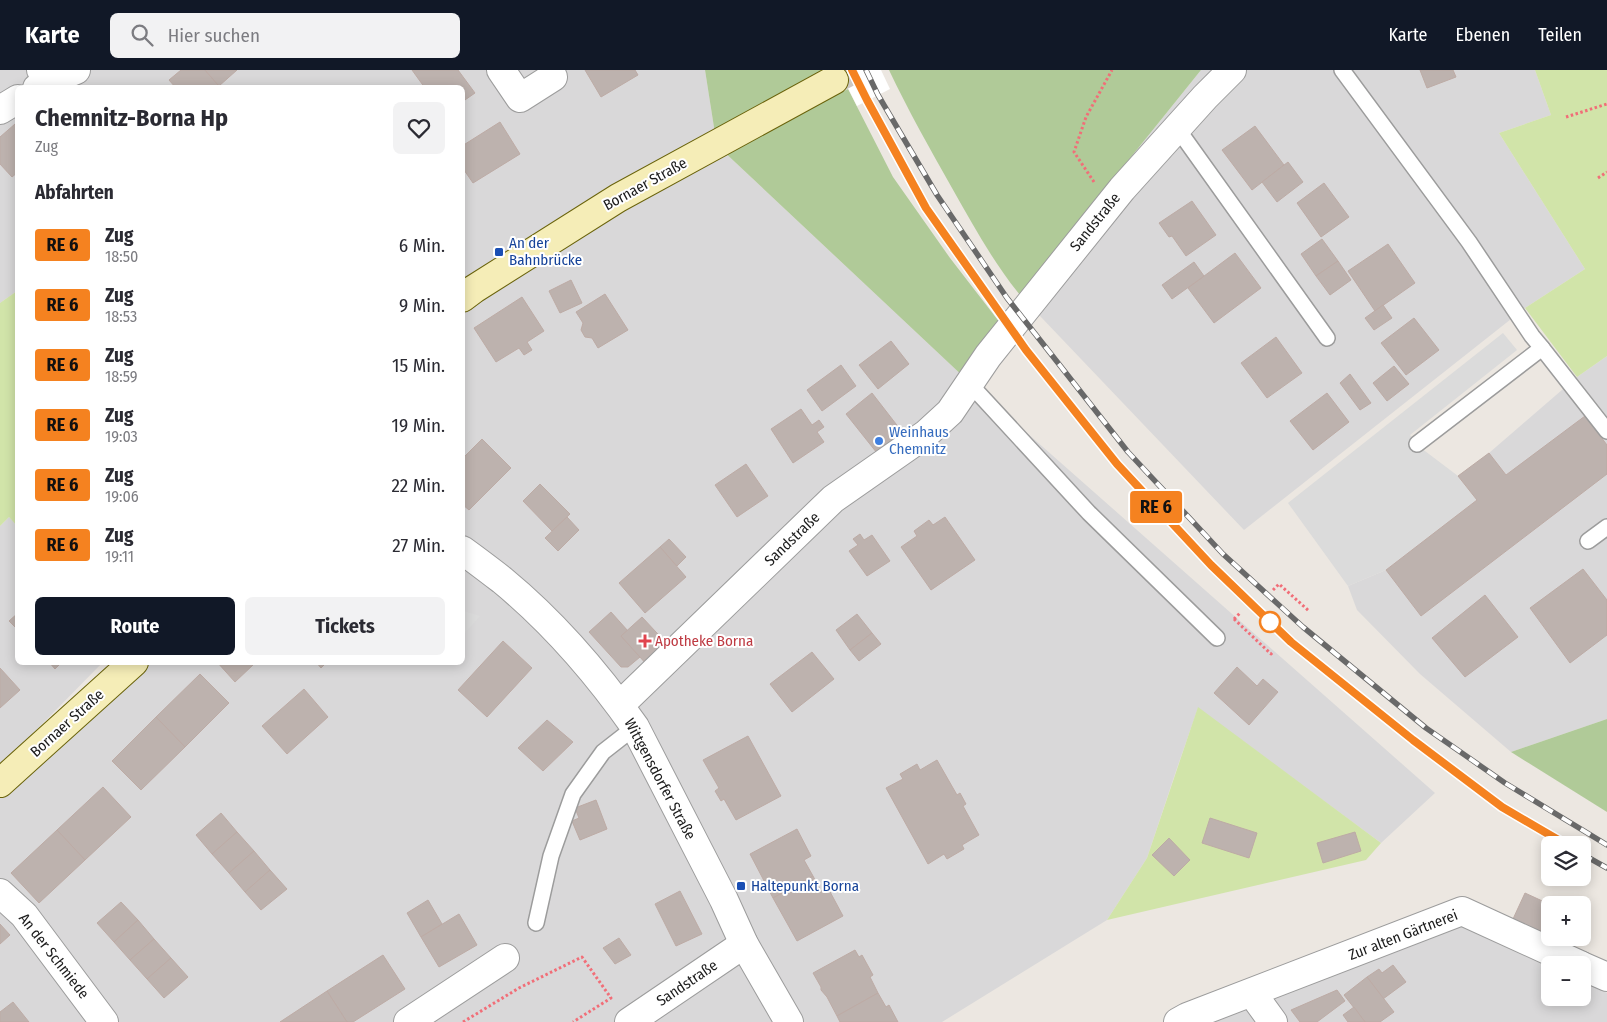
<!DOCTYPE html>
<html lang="de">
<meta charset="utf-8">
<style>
body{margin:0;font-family:"Fira Sans Condensed",sans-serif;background:#f2f2f3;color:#2b2b33;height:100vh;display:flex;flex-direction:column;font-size:19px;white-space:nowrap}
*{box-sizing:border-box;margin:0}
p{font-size:16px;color:#7c7c81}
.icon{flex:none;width:28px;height:28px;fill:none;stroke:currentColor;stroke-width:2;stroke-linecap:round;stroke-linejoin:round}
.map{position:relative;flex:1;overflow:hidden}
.panel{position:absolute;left:15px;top:15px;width:450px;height:580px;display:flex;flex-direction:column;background:#fff;border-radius:8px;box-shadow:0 2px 12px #0003}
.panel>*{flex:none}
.badge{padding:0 10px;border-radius:4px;font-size:18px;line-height:32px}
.buttons{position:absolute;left:1541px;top:766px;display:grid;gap:10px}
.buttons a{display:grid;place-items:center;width:50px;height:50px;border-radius:8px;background:#fff;box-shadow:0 2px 12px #0003;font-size:25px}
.map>.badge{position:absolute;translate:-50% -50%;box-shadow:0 0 0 2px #fff}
h2{padding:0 20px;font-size:19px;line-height:45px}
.round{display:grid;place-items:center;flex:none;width:52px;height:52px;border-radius:8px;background:#f2f2f3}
.head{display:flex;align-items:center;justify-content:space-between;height:85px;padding:0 20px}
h1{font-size:24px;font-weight:700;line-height:38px}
.button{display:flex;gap:10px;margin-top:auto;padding:10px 20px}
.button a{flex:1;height:58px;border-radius:8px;background:#111827;color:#fff;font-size:20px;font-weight:700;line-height:58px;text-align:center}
.button a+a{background:#f2f2f3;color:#2b2b33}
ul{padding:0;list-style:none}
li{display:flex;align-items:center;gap:15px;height:60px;padding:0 20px}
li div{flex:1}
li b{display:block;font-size:19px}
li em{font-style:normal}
li .badge{min-width:55px;font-weight:700;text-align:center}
header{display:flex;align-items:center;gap:30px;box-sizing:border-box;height:70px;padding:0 25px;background:#111827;color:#fff}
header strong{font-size:24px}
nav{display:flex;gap:28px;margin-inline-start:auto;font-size:18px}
.search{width:350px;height:45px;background:#f2f2f3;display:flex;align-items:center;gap:12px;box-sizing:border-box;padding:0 18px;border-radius:8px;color:#7c7c81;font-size:19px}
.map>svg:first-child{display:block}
.residential{fill:#d9d8d9}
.grass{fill:#d1e4a9}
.forest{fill:#b0ca98}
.parking{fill:#dbdbdb}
.pier{fill:#fff}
.building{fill:#bdb2ae;stroke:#bdaba5}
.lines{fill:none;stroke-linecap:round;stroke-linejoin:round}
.secondary-tunnel{stroke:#cdc8c3;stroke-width:28;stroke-dasharray:28 14;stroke-linecap:butt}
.service-casing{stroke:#9c9c9c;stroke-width:18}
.minor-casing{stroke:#9c9c9c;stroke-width:30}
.tertiary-casing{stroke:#9c9c9c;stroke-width:30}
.secondary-casing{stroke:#6a630b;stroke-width:30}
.path{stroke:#f16e78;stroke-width:3;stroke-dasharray:2.5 2.5;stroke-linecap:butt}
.service{stroke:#fff;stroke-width:15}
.minor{stroke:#fff;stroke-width:28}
.tertiary{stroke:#fff;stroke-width:28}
.secondary{stroke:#f5edb7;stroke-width:28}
.rail-casing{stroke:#696969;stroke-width:5.5}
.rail{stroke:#fff;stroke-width:4;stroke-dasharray:11;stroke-linecap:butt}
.line-casing{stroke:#fff;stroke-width:11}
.line{stroke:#f58220;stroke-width:8}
.transit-dot{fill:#1a4fb4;stroke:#fff;stroke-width:2}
.shop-dot{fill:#3f7fe0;stroke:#fff;stroke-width:2}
.stop-dot{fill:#fff;stroke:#f58220;stroke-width:2.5}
.health-dot{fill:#e0444e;stroke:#fff;stroke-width:2}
.labels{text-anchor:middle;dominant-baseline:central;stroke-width:4;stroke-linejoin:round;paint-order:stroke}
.street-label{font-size:15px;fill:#1b1b1b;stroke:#fff}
.transit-label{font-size:15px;fill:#164399;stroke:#fff;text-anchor:start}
.shop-label{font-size:15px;fill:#366cbe;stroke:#fff;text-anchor:start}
.health-label{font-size:15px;fill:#be3a42;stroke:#fff;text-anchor:start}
</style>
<header>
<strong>Karte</strong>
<div class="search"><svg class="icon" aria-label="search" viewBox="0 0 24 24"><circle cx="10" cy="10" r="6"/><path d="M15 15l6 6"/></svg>Hier suchen</div>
<nav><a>Karte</a><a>Ebenen</a><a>Teilen</a></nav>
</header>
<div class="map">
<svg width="1607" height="952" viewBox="0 0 1607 952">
<rect width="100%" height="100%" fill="#ece7e1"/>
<g class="residential">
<path d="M0 0H705L716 70 463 223 462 18H18L17 221 0 233Z"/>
<path d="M1201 0H1535L1551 45 1499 63 1585 199 1525 238 1244 460 1020 225Z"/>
<path d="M720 78 967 310 1435 723 1381 773 1198 638 1176 701 1147 788 1107 850 942 952H0V725L151 593 462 592 463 235Z"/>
<path d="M1607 286V649L1511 682 1420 604 1357 540 1348 516 1386 500 1476 430 1458 406 1489 383 1577 307Z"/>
<path d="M9 447 17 456 18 592 102 593 0 697V456Z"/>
<path d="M1462 851 1550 895V928H1582L1583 911 1607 923V952H1195Z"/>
</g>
<g class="grass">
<path d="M1535 0H1607V286L1577 307 1525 238 1585 199 1499 63 1551 45Z"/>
<path d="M17 221V456L9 447 0 456V233Z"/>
<path d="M1198 637 1381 773 1366 790 1107 850 1147 788Z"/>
</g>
<g class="forest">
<path d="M705 0H832L716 70Z"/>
<path d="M889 0H1201L1020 225C993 192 973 155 952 118 930 79 908 40 889 0Z"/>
<path d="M848 19 893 107 950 188 1004 258 967 310 720 78Z"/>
<path d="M1607 649V742L1511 682Z"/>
</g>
<g class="parking">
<path d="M1503 263 1517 280 1410 365 1417 375 1458 406 1477 430 1386 500 1348 516 1288 433Z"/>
<path d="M463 541 480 546 463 565 462 541Z"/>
</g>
<path class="pier" d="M839 0H881L890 19 857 36Z"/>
<g class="building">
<path d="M181 0H205L219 16 217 18H176L169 10Z"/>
<path d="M205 0H237L219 16Z"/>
<path d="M412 0H458L475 23 462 32V18H425Z"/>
<path d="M585 0H635L638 5 601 27Z"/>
<path d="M1420 0H1453L1456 7 1427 18Z"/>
<path d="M500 52 520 84 473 113 462 97V76Z"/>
<path d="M15 54 18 57V102L12 107 0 94V67Z"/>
<path d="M1255 56 1284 95 1252 120 1222 80Z"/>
<path d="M1288 92 1303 112 1277 132 1262 112Z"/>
<path d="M1324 113 1349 147 1321 167 1297 133Z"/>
<path d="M1192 131 1216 165 1186 186 1172 166 1169 167 1159 153Z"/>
<path d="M1322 169 1338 191 1316 206 1301 184Z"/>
<path d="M1388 174 1415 213 1375 241 1348 201Z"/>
<path d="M1235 183 1261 218 1214 253 1188 218Z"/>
<path d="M1338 191 1351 210 1330 225 1316 206Z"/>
<path d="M1194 192 1204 206 1172 229 1162 215Z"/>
<path d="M571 210 582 233 560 243 549 221Z"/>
<path d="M605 224 628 260 598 278 592 268 585 267 581 260 583 253 576 242Z"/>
<path d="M522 227 544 261 527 272 532 280 524 285 519 278 496 292 474 258Z"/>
<path d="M1383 235 1392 248 1374 260 1365 248Z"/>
<path d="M1414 248 1439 280 1406 305 1381 273Z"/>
<path d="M1276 267 1302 303 1267 328 1241 293Z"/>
<path d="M891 271 909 294 878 319 859 295Z"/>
<path d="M841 295 856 316 822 341 807 320Z"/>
<path d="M1394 296 1409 314 1387 331 1373 313Z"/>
<path d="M1350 304 1371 333 1360 340 1340 313Z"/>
<path d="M872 323 903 363 877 383 846 344Z"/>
<path d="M1327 323 1349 352 1313 380 1290 351Z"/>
<path d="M801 339 812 355 819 350 824 357 817 362 824 372 793 393 771 359Z"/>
<path d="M1585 346 1607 375V404L1421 546 1386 500 1477 430 1458 406 1489 383 1506 405Z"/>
<path d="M482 369 511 398 469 440 462 434V389Z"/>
<path d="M746 394 768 426 737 447 715 415Z"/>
<path d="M540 414 570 444 552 461 523 431Z"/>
<path d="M567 447 579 460 558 481 545 468Z"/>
<path d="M945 447 975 490 931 520 901 477 917 466 914 461 929 450 933 455Z"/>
<path d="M860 464 864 470 872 465 890 491 867 506 849 481 858 475 853 469Z"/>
<path d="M669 469 686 487 677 496 660 477Z"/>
<path d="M660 477 686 507 645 543 619 513Z"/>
<path d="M1583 499 1607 530V565L1570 593 1530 538Z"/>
<path d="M1485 525 1518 567 1465 607 1432 568Z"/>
<path d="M611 542 628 561 621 566 640 587 628 597H621L589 562Z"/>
<path d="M18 543V560L9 551Z"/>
<path d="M857 544 872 563 850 580 836 560Z"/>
<path d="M642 547 669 576 648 596 621 566Z"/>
<path d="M872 563 881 574 859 591 850 580Z"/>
<path d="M503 571 532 598 487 647 458 620Z"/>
<path d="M812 582 834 609 792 642 770 614Z"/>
<path d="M49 592H62L55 599Z"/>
<path d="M217 592H253L254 594 235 612Z"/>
<path d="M316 592H327L321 598Z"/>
<path d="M1237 597 1257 616 1263 609 1278 622 1249 655 1214 623Z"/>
<path d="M0 598 20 620 0 638Z"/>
<path d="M200 604 229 633 185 677 156 647Z"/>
<path d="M304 619 328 647 287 684 262 656Z"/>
<path d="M156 647 185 677 141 720 112 691Z"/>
<path d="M547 650 573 672 543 701 518 678Z"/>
<path d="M748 666 781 726 736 750 724 729 721 731 715 721 719 718 703 690Z"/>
<path d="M937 690 957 725 960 723 966 734 963 736 979 765 962 775 964 779 947 789 944 784 928 794 886 718 903 709 900 704 917 694 920 700Z"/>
<path d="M103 717 131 747 85 790 57 760Z"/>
<path d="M596 730 607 759 580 770 572 751 579 748 575 738Z"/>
<path d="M221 743 237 762 212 784 196 765Z"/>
<path d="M1210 748 1257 763 1249 788 1202 773Z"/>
<path d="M797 759 811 786 804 790 813 806 773 828 750 784Z"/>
<path d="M57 760 85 790 39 833 11 803Z"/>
<path d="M237 762 254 781 229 803 212 784Z"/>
<path d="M1355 762 1361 781 1323 793 1317 773Z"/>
<path d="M1169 768 1190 790 1174 806 1152 785Z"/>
<path d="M254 781 270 800 245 822 229 803Z"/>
<path d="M270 800 287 819 261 840 245 822Z"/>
<path d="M813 806 821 821 828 818 843 846 797 871 773 828Z"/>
<path d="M680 821 702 864 676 876 655 834Z"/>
<path d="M1525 823 1551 835 1550 866 1513 849Z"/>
<path d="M428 830 442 854 421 867 407 843Z"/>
<path d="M121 832 138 850 114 872 97 853Z"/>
<path d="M459 844 477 875 439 897 421 867Z"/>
<path d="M138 850 154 869 130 890 114 872Z"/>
<path d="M0 854 10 865 0 874Z"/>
<path d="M619 868 631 885 615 894 603 878Z"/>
<path d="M154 869 171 888 147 909 130 890Z"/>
<path d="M855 880 859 887 862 885 873 905 870 907 878 923 837 946 827 927 821 920V917L813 903Z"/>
<path d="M383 885 405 919 353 952H347L327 921Z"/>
<path d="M171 888 188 907 164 928 147 909Z"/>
<path d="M1393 895 1406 912 1383 929 1367 907 1379 899 1382 903Z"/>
<path d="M1367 907 1394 942 1380 952H1365L1344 925Z"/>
<path d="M1337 920 1345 931 1317 952H1300L1291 940Z"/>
<path d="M327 921 347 952H280Z"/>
<path d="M878 923 886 937 889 935 898 952H840L837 946Z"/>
<path d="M13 932 29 952H0V942Z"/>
<path d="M1354 937 1365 952H1348L1343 945Z"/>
</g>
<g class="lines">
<path class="secondary-tunnel" d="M834 10 853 0"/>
<g class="service-casing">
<g id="service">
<path d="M1342 0 1469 172 1532 266 1542 278 1417 374"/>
<path d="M1177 58 1327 268"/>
<path d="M1542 278 1607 361"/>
<path d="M969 313 1089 443 1217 568"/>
<path d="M1588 471 1607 457"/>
<path d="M536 853 551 786 573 724 603 682 635 657"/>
</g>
</g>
<g class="minor-casing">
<g id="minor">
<path d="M501 0 520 28 553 7"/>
<path d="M37 18 49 11 76 0"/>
<path d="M0 40 18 29"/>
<path d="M620 635 833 429 926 364 950 342 988 286 1122 119 1205 27 1232 0"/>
<path d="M0 823 24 845 104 952"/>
<path d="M1582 896 1607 907"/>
<path d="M1252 923 1273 952"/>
<path d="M408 952 505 888"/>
<path d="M629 952 744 874"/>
<path d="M1178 952 1187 947 1462 841 1580 895"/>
</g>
</g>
<g class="tertiary-casing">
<g id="tertiary">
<path d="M41 0 53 18"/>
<path d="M462 480C476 490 489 500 502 510 553 552 597 603 635 657L724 830 744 874 789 952"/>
</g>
</g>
<g class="secondary-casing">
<g id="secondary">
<path d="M462 228 474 219 618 128 834 10"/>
<path d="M0 713 134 592"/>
</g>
</g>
<g class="path">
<path d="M1566 47 1607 34"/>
<path d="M1598 108 1607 102"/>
<path d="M1094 112 1074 82 1086 47 1112 0"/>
<path d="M1273 520 1279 514 1309 541"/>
<path d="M1234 549 1271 584 1273 582"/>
<path d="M1234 549 1241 542"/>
<path d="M463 952 519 918 582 887 611 928 573 952"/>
</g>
<use href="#service" class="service"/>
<use href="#minor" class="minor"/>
<use href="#tertiary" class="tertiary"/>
<use href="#secondary" class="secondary"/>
<g class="rail-casing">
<g id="rail">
<path d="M852 0 867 30 926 137 1026 280 1117 394 1211 495 1291 572 1413 670 1502 737 1567 775"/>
<path d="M866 0 878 25 937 125 1007 228 1128 382 1223 484 1303 557 1426 658 1505 713 1607 775"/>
<path d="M1582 784 1607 798"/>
</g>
</g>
<use href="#rail" class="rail"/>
</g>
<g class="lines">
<g class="line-casing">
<path id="line" d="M852 0 867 30 926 138 1026 280 1117 394 1211 495 1291 572 1413 670 1502 737 1567 775"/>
</g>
<use href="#line" class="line"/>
</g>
<g class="transit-dot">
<rect x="494" y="177" width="10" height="10" rx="2.5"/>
<rect x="736" y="811" width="10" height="10" rx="2.5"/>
</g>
<circle class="shop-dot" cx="879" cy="371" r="5"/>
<circle class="stop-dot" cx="1270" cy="552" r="10"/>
<path class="health-dot" d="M642.5 563.5h5v5h5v5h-5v5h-5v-5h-5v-5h5z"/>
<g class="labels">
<g class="street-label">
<text transform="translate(645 114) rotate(-29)">Bornaer Straße</text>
<text transform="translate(1095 152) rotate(-51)">Sandstraße</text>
<text transform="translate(792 469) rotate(-44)">Sandstraße</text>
<text transform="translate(67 653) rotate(-42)">Bornaer Straße</text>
<text transform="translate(660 709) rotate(62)">Wittgensdorfer Straße</text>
<text transform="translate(1403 865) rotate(-21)">Zur alten Gärtnerei</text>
<text transform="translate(54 886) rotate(52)">An der Schmiede</text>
<text transform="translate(687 913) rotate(-34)">Sandstraße</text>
</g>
<g class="transit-label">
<text x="509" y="173">An der<tspan x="509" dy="17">Bahnbrücke</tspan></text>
<text x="751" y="816">Haltepunkt Borna</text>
</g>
<g class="shop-label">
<text x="889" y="362">Weinhaus<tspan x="889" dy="17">Chemnitz</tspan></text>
</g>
<g class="health-label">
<text x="655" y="571">Apotheke Borna</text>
</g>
</g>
</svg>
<div class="buttons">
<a><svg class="icon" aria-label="layers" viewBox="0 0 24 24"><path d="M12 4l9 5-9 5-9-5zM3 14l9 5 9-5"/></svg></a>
<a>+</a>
<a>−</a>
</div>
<b class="badge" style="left:1156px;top:437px;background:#f58220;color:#111">RE 6</b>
<section class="panel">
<div class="head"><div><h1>Chemnitz-Borna Hp</h1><p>Zug</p></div><a class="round"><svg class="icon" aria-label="heart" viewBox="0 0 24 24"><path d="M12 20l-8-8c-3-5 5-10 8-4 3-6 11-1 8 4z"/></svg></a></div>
<h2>Abfahrten</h2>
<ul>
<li><span class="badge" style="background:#f58220;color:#111">RE 6</span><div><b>Zug</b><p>18:50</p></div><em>6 Min.</em></li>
<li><span class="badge" style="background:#f58220;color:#111">RE 6</span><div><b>Zug</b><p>18:53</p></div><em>9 Min.</em></li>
<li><span class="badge" style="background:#f58220;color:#111">RE 6</span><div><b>Zug</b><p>18:59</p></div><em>15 Min.</em></li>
<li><span class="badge" style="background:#f58220;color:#111">RE 6</span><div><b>Zug</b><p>19:03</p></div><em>19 Min.</em></li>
<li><span class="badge" style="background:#f58220;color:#111">RE 6</span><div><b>Zug</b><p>19:06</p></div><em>22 Min.</em></li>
<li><span class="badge" style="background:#f58220;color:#111">RE 6</span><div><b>Zug</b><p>19:11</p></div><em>27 Min.</em></li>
</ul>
<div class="button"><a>Route</a><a>Tickets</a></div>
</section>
</div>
